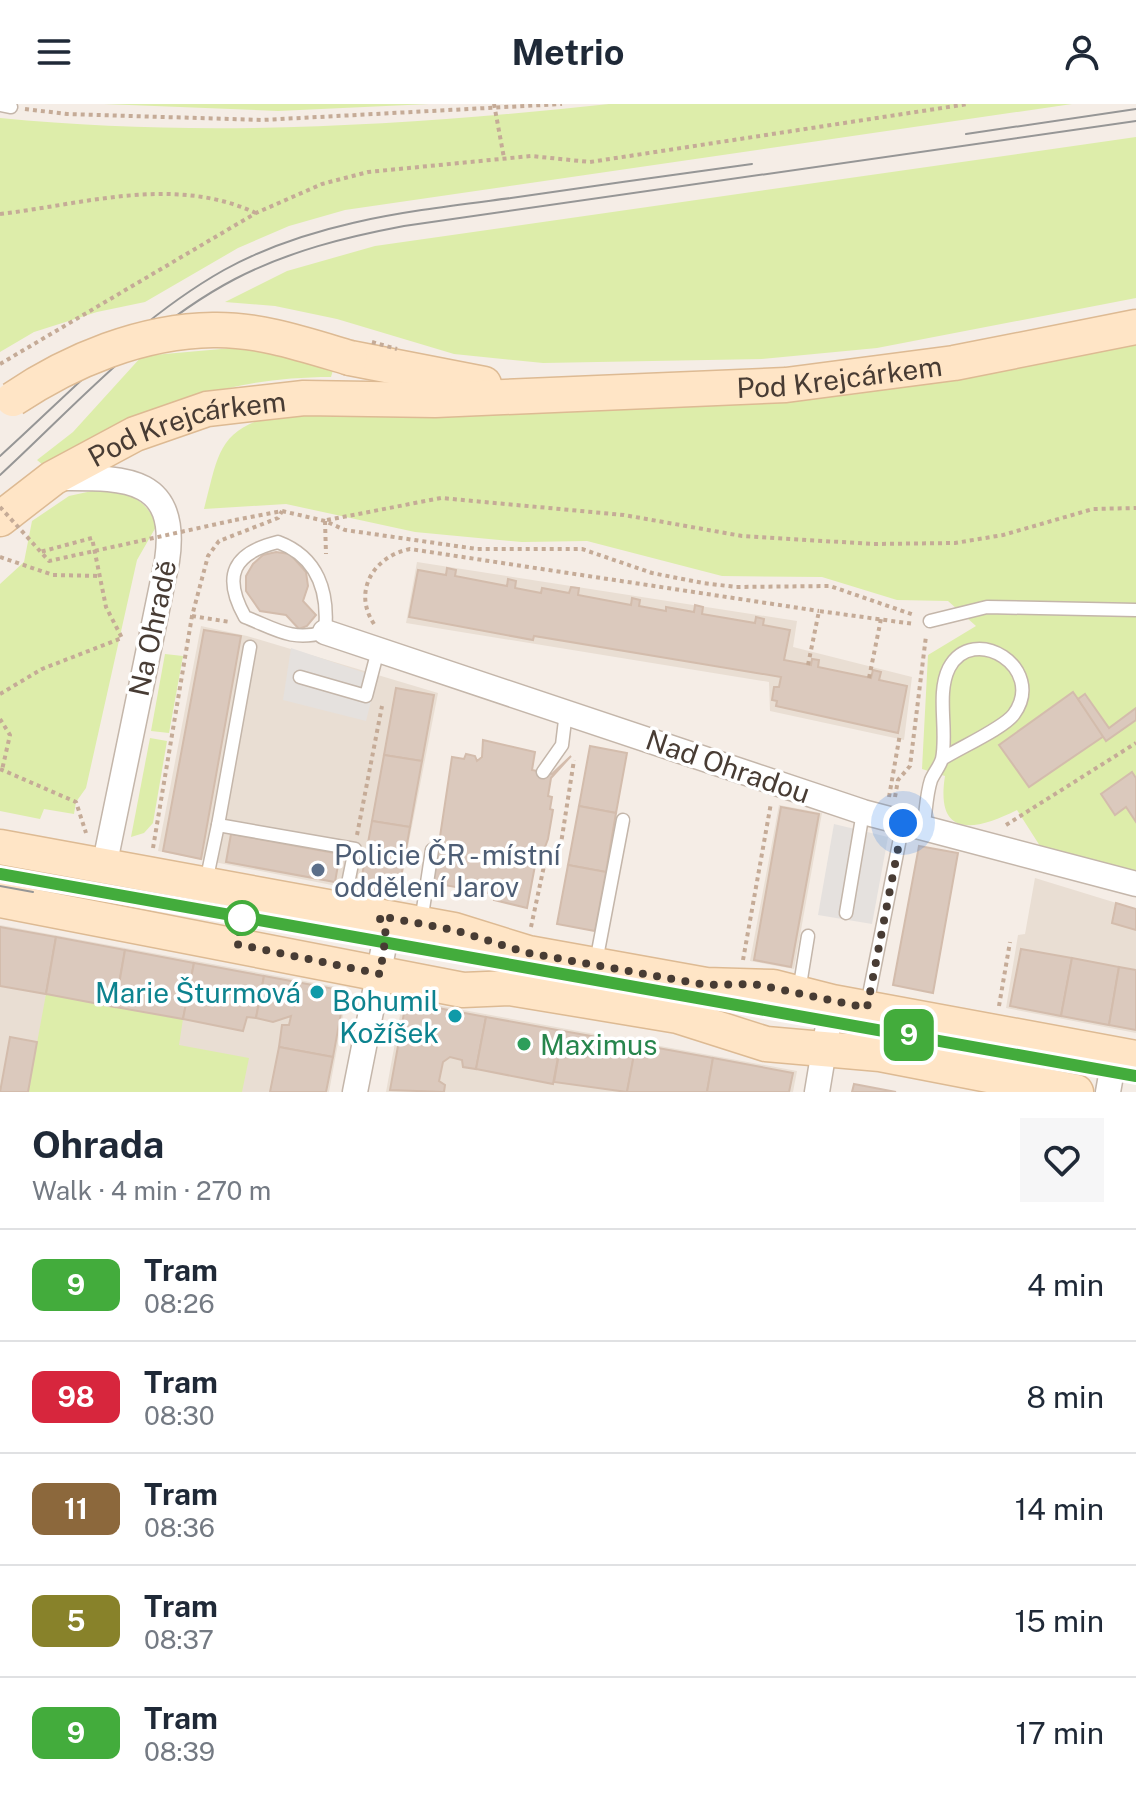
<!DOCTYPE html>
<meta charset="utf-8">
<style>
body{margin:0;font-family:"Public Sans",sans-serif;background:#f6f6f7;color:#1f2937;height:100vh;display:flex;flex-direction:column;font-size:30px;white-space:nowrap}
*{box-sizing:border-box;margin:0}
p{font-size:26px;color:#747a83}
.icon{flex:none;width:44px;height:44px;fill:none;stroke:currentColor;stroke-width:2;stroke-linecap:round;stroke-linejoin:round}
.map{position:relative;height:988px;overflow:hidden}
.sheet{display:flex;flex-direction:column;background:#fff;flex:1}
.sheet>*{flex:none}
.badge{padding:0 16px;border-radius:12px;font-size:28px;line-height:52px}
.you{position:absolute;width:40px;height:40px;margin:-20px;border:6px solid #fff;border-radius:50%;background:#1a73e8;box-shadow:0 0 0 12px #1a73e833}
.map>.badge{position:absolute;translate:-50% -50%;box-shadow:0 0 0 4px #fff}
.round{display:grid;place-items:center;flex:none;width:84px;height:84px;border-radius:0px;background:#f6f6f7}
.head{display:flex;align-items:center;justify-content:space-between;height:136px;padding:0 32px}
h1{font-size:38px;font-weight:700;line-height:60px}
ul{padding:0;list-style:none}
li{display:flex;align-items:center;gap:24px;height:112px;padding:0 32px;border-top:2px solid #e0e1e3}
li div{flex:1}
li b{display:block;font-size:30px}
li em{font-style:normal}
li .badge{min-width:88px;font-weight:700;text-align:center}
header{display:flex;justify-content:space-between;align-items:center;height:104px;padding:0 32px;background:#fff;font-size:36px;font-weight:700}
.map>svg:first-child{display:block}
.residential{fill:#e9ded3}
.green{fill:#ddedaa}
.parking{fill:#e5e1de}
.building{fill:#dbc9bd;stroke:#d3bcac;stroke-width:2}
.lines{fill:none;stroke-linecap:round;stroke-linejoin:round}
.lane-casing{stroke:#c4b6aa;stroke-width:15}
.street-casing{stroke:#c4b6aa;stroke-width:27}
.secondary-casing{stroke:#ddba93;stroke-width:37}
.path{stroke:#c5ab97;stroke-width:4;stroke-dasharray:4 4;stroke-linecap:butt}
.lane{stroke:#fff;stroke-width:12}
.street{stroke:#fff;stroke-width:24}
.secondary{stroke:#ffe5c6;stroke-width:34}
.tram{stroke:#969696;stroke-width:2}
.secondary-bridge-casing{stroke:#ddba93;stroke-width:37;stroke-linecap:butt}
.path-bridge{stroke:#c5ab97;stroke-width:4;stroke-dasharray:4 4;stroke-linecap:butt}
.secondary-bridge{stroke:#ffe5c6;stroke-width:34}
.line-casing{stroke:#fff;stroke-width:18}
.line{stroke:#43ac3c;stroke-width:12}
.walk{stroke:#483c34;stroke-width:8;stroke-dasharray:0 14.4}
.service-dot{fill:#5c6f8a;stroke:#fff;stroke-width:3}
.stop-dot{fill:#fff;stroke:#43ac3c;stroke-width:4}
.culture-dot{fill:#0f9aa8;stroke:#fff;stroke-width:3}
.leisure-dot{fill:#2e9e5b;stroke:#fff;stroke-width:3}
.labels{text-anchor:middle;dominant-baseline:central;stroke-width:7;stroke-linejoin:round;paint-order:stroke}
.street-label{font-size:28px;fill:#483c34;stroke:#fff}
.service-label{font-size:28px;fill:#4e5e75;stroke:#fff;text-anchor:start}
.culture-label{font-size:28px;fill:#0d838f;stroke:#fff;text-anchor:end}
.leisure-label{font-size:28px;fill:#27864d;stroke:#fff;text-anchor:start}
</style>
<header><svg class="icon" aria-label="menu" viewBox="0 0 24 24"><path d="M4 6h16M4 12h16M4 18h16"/></svg>Metrio<svg class="icon" aria-label="person" viewBox="0 0 24 24"><circle cx="12" cy="8" r="4"/><path d="M4 21q1-7 8-7t8 7"/></svg></header>
<div class="map">
<svg width="1136" height="988" viewBox="0 0 1136 988">
<rect width="100%" height="100%" fill="#f5ede6"/>
<g class="residential">
<path d="M417 458 797 517 793 543 912 573 904 636 770 607 769 578 406 519Z"/>
<path d="M201 522 247 532 438 589 398 794 158 747Z"/>
<path d="M779 701 822 709 794 865 750 857Z"/>
<path d="M1035 774 1136 805V929L1006 904 1018 831 1025 830Z"/>
<path d="M0 821 348 885 329 988H0Z"/>
<path d="M403 895 797 967 793 988H386Z"/>
</g>
<g class="green">
<path d="M104 0H429L278 7Z"/>
<path d="M609 0H1072L345 106 289 122 238 144 145 198 97 208 34 228 0 248V14C202 34 407 22 609 0Z"/>
<path d="M1136 33V194L877 244 762 255 543 259 454 250 337 215 275 202 225 198 287 167 375 142Z"/>
<path d="M1136 237V770L1040 742 1017 706C975 727 935 735 945 672L922 665 928 551 976 522 948 497 897 496 822 473 722 472 587 437 522 438 415 428 286 400 204 405C219 349 217 325 280 310L810 294 857 290Z"/>
<path d="M244 243 334 263 331 273C218 273 141 309 43 361L37 356 73 328 142 252Z"/>
<path d="M101 385C130 390 144 393 157 421L137 456 86 684 76 698 74 710 44 705 40 715 0 707V480L24 458 32 417 69 392Z"/>
<path d="M165 550 183 552 169 629 151 627Z"/>
<path d="M150 634 167 637 153 719 144 729 131 733Z"/>
<path d="M46 890 183 915 179 941 249 954 242 988H28Z"/>
</g>
<g class="parking">
<path d="M291 544 377 573 366 617 283 596Z"/>
<path d="M834 720 888 733 872 820 818 811Z"/>
</g>
<g class="building">
<path d="M276 448 290 450 306 468 308 482 303 497 316 511 307 522 299 525 286 511 260 507 246 487V472L253 460 263 451Z"/>
<path d="M447 464 456 466 455 472 507 482 508 475 516 477 515 484 541 489 542 484 569 489 571 483 579 484 578 491 631 501 632 494 640 496 639 502 666 507V503L694 508 695 501 703 503 702 510 755 519 756 513 764 515 763 521 790 526 784 556 811 561 812 555 819 556 818 563 871 574 873 566 881 568 879 576 907 582 898 629 776 602 777 597 772 596 774 583H779L781 573 534 532 533 536 409 513 418 466 446 471Z"/>
<path d="M204 526 241 532 201 755 163 747Z"/>
<path d="M396 584 434 591 422 657 384 651Z"/>
<path d="M1073 588 1104 632 1029 683 999 641Z"/>
<path d="M1085 590 1109 624 1136 604V616L1106 637 1078 595Z"/>
<path d="M483 636 535 648 532 666 552 670 571 652 551 674 548 692 552 693 550 705 553 706 548 735 542 751H537L527 804 494 796 495 790 433 779 452 653 464 655 466 650 475 652 477 657 482 653Z"/>
<path d="M590 642 627 649 616 709 579 702Z"/>
<path d="M384 651 422 657 410 723 372 717Z"/>
<path d="M1132 668 1136 674V718L1126 703 1115 711 1101 690Z"/>
<path d="M579 702 616 709 606 768 568 761Z"/>
<path d="M781 703 819 710 791 863 754 856Z"/>
<path d="M372 717 410 723 398 790 360 783Z"/>
<path d="M231 730 340 750 335 778 226 758Z"/>
<path d="M919 742 958 749 933 889 893 881Z"/>
<path d="M568 761 606 768 595 827 557 820Z"/>
<path d="M1116 799 1136 805V826L1112 819Z"/>
<path d="M0 823 56 833 46 890 0 882Z"/>
<path d="M56 833 125 846 115 903 46 890Z"/>
<path d="M1021 845 1072 854 1061 912 1010 902Z"/>
<path d="M125 846 194 859 183 915 115 903Z"/>
<path d="M1072 854 1119 863 1109 921 1061 912Z"/>
<path d="M194 859 264 872 256 914 247 913 243 927 183 915Z"/>
<path d="M1119 863 1136 866V926L1109 921Z"/>
<path d="M264 872 345 887 333 953 279 943 282 921H289L291 912 273 918 256 914Z"/>
<path d="M406 898 486 913 476 965 463 963 462 956 450 953 443 958 439 977 445 981 444 988 390 986Z"/>
<path d="M486 913 563 927 553 980 476 965Z"/>
<path d="M563 927 636 940 627 988 554 978Z"/>
<path d="M10 933 37 938 28 988H0Z"/>
<path d="M636 940 713 954 707 988H627Z"/>
<path d="M279 943 333 953 326 988H270Z"/>
<path d="M713 954 793 969 789 988H707Z"/>
<path d="M854 980 896 988H852Z"/>
</g>
<g class="lines">
<g class="lane-casing">
<g id="lane">
<path d="M0 1 11 3"/>
<path d="M278 438C318 453 329 488 325 528 292 538 276 525 245 513 222 472 233 449 278 438Z"/>
<path d="M930 517 987 503 1136 506"/>
<path d="M300 573 366 592 378 546"/>
<path d="M543 668 562 641 566 608"/>
<path d="M218 721 250 543"/>
<path d="M923 725C926 710 926 691 931 676 934 669 940 662 942 655 948 626 936 590 949 564 973 518 1047 564 1014 610 1004 624 959 644 942 655"/>
<path d="M206 778 218 721 355 745 343 804"/>
<path d="M846 809 863 708"/>
<path d="M421 818 432 746"/>
<path d="M596 858 623 716"/>
<path d="M799 887 808 832"/>
<path d="M867 901 903 719"/>
</g>
</g>
<g class="street-casing">
<g id="street">
<path d="M55 374C120 374 180 369 167 457L104 763"/>
<path d="M325 528 863 708 1136 780"/>
<path d="M355 988 385 837 379 812"/>
<path d="M817 988 832 898"/>
<path d="M1108 988 1115 949"/>
</g>
</g>
<g class="secondary-casing">
<g id="secondary">
<path d="M350 254 484 280"/>
<path id="s1" d="M0 415 53 374 135 330 207 305 304 294 435 296 786 281 954 259 1136 223"/>
<path d="M0 743 454 826 528 849 706 881 773 883 832 898 1136 954"/>
<path d="M0 796 463 886 510 884 678 912 766 940 880 950 1076 988"/>
</g>
</g>
<g class="path">
<path d="M494 0 504 54"/>
<path d="M25 5 67 10 262 16 562 0"/>
<path d="M0 110C85 100 174 71 256 109"/>
<path d="M0 260 256 109 322 80 368 68 531 52 590 58 968 0"/>
<path d="M235 416 282 407 325 417 345 426 477 445H582L652 469 703 479 736 483 830 482 914 511"/>
<path d="M327 416 441 394 624 411 742 432 873 440 955 439 1003 431 1093 405 1136 404"/>
<path d="M325 417 326 450"/>
<path d="M0 453 53 471 99 472"/>
<path d="M192 512 230 518"/>
<path d="M374 520C352 487 374 452 410 445L819 507"/>
<path d="M808 561 819 507 914 520"/>
<path d="M869 574 881 515"/>
<path d="M0 590 42 565 122 534 106 503 92 434 40 448"/>
<path d="M0 615 10 631 2 666"/>
<path d="M0 665 76 698 86 729"/>
<path d="M889 693 900 630"/>
<path d="M895 693 898 676 910 662 926 532"/>
<path d="M1006 721 1136 639"/>
<path d="M357 731 382 602"/>
<path d="M153 744 192 512 208 452 219 437 278 414 282 407"/>
<path d="M531 823 544 762 560 746 574 656"/>
<path d="M743 856 771 699"/>
<path d="M999 902 1010 838"/>
</g>
<use href="#lane" class="lane"/>
<use href="#street" class="street"/>
<use href="#secondary" class="secondary"/>
<g class="tram">
<path d="M966 30 1136 5"/>
<path d="M0 352C72 287 139 214 224 166 313 117 412 107 511 94 591 82 672 71 752 60"/>
<path d="M0 371C74 303 145 222 235 175 289 147 346 133 404 122L1136 17"/>
<path d="M0 770 1136 972"/>
<path d="M0 782 33 788"/>
</g>
<g class="secondary-bridge-casing">
<path id="secondary-bridge" d="M13 295C71 256 142 227 213 226 260 225 306 241 350 254"/>
</g>
<g class="path-bridge">
<path d="M372 238 397 245"/>
<path d="M0 403 49 457 235 416"/>
</g>
<use href="#secondary-bridge" class="secondary-bridge"/>
</g>
<g class="lines">
<g class="line-casing">
<path id="line" d="M0 770 1136 972"/>
</g>
<use href="#line" class="line"/>
<path class="walk" d="M242 814 236 840 380 870 386 830 379 812 454 826 528 849 706 881 754 880 867 904 903 719"/>
</g>
<circle class="service-dot" cx="318" cy="766" r="8"/>
<circle class="stop-dot" cx="242" cy="814" r="16"/>
<g class="culture-dot">
<circle cx="317" cy="888" r="8"/>
<circle cx="455" cy="912" r="8"/>
</g>
<circle class="leisure-dot" cx="524" cy="940" r="8"/>
<g class="labels">
<g class="street-label">
<text stroke="none"><textPath href="#s1" startOffset="870">Pod Krejcárkem</textPath></text>
<text stroke="none"><textPath href="#s1" startOffset="212">Pod Krejcárkem</textPath></text>
<text transform="translate(152 524) rotate(-78)">Na Ohradě</text>
<text transform="translate(728 662) rotate(19)">Nad Ohradou</text>
</g>
<g class="service-label">
<text x="334" y="750">Policie ČR - místní<tspan x="334" dy="32">oddělení Jarov</tspan></text>
</g>
<g class="culture-label">
<text x="301" y="888">Marie Šturmová</text>
<text x="439" y="896">Bohumil<tspan x="439" dy="32">Kožíšek</tspan></text>
</g>
<g class="leisure-label">
<text x="540" y="940">Maximus</text>
</g>
</g>
</svg>
<div class="you" style="left:903px;top:719px"></div>
<b class="badge" style="left:909px;top:931px;background:#43ac3c;color:#fff">9</b>
</div>
<section class="sheet">
<div class="head"><div><h1>Ohrada</h1><p>Walk · 4 min · 270 m</p></div><a class="round"><svg class="icon" aria-label="heart" viewBox="0 0 24 24"><path d="M12 20l-8-8c-3-5 5-10 8-4 3-6 11-1 8 4z"/></svg></a></div>
<ul>
<li><span class="badge" style="background:#43ac3c;color:#fff">9</span><div><b>Tram</b><p>08:26</p></div><em>4 min</em></li>
<li><span class="badge" style="background:#d7263d;color:#fff">98</span><div><b>Tram</b><p>08:30</p></div><em>8 min</em></li>
<li><span class="badge" style="background:#8c683c;color:#fff">11</span><div><b>Tram</b><p>08:36</p></div><em>14 min</em></li>
<li><span class="badge" style="background:#88822a;color:#fff">5</span><div><b>Tram</b><p>08:37</p></div><em>15 min</em></li>
<li><span class="badge" style="background:#43ac3c;color:#fff">9</span><div><b>Tram</b><p>08:39</p></div><em>17 min</em></li>
</ul>
</section>
